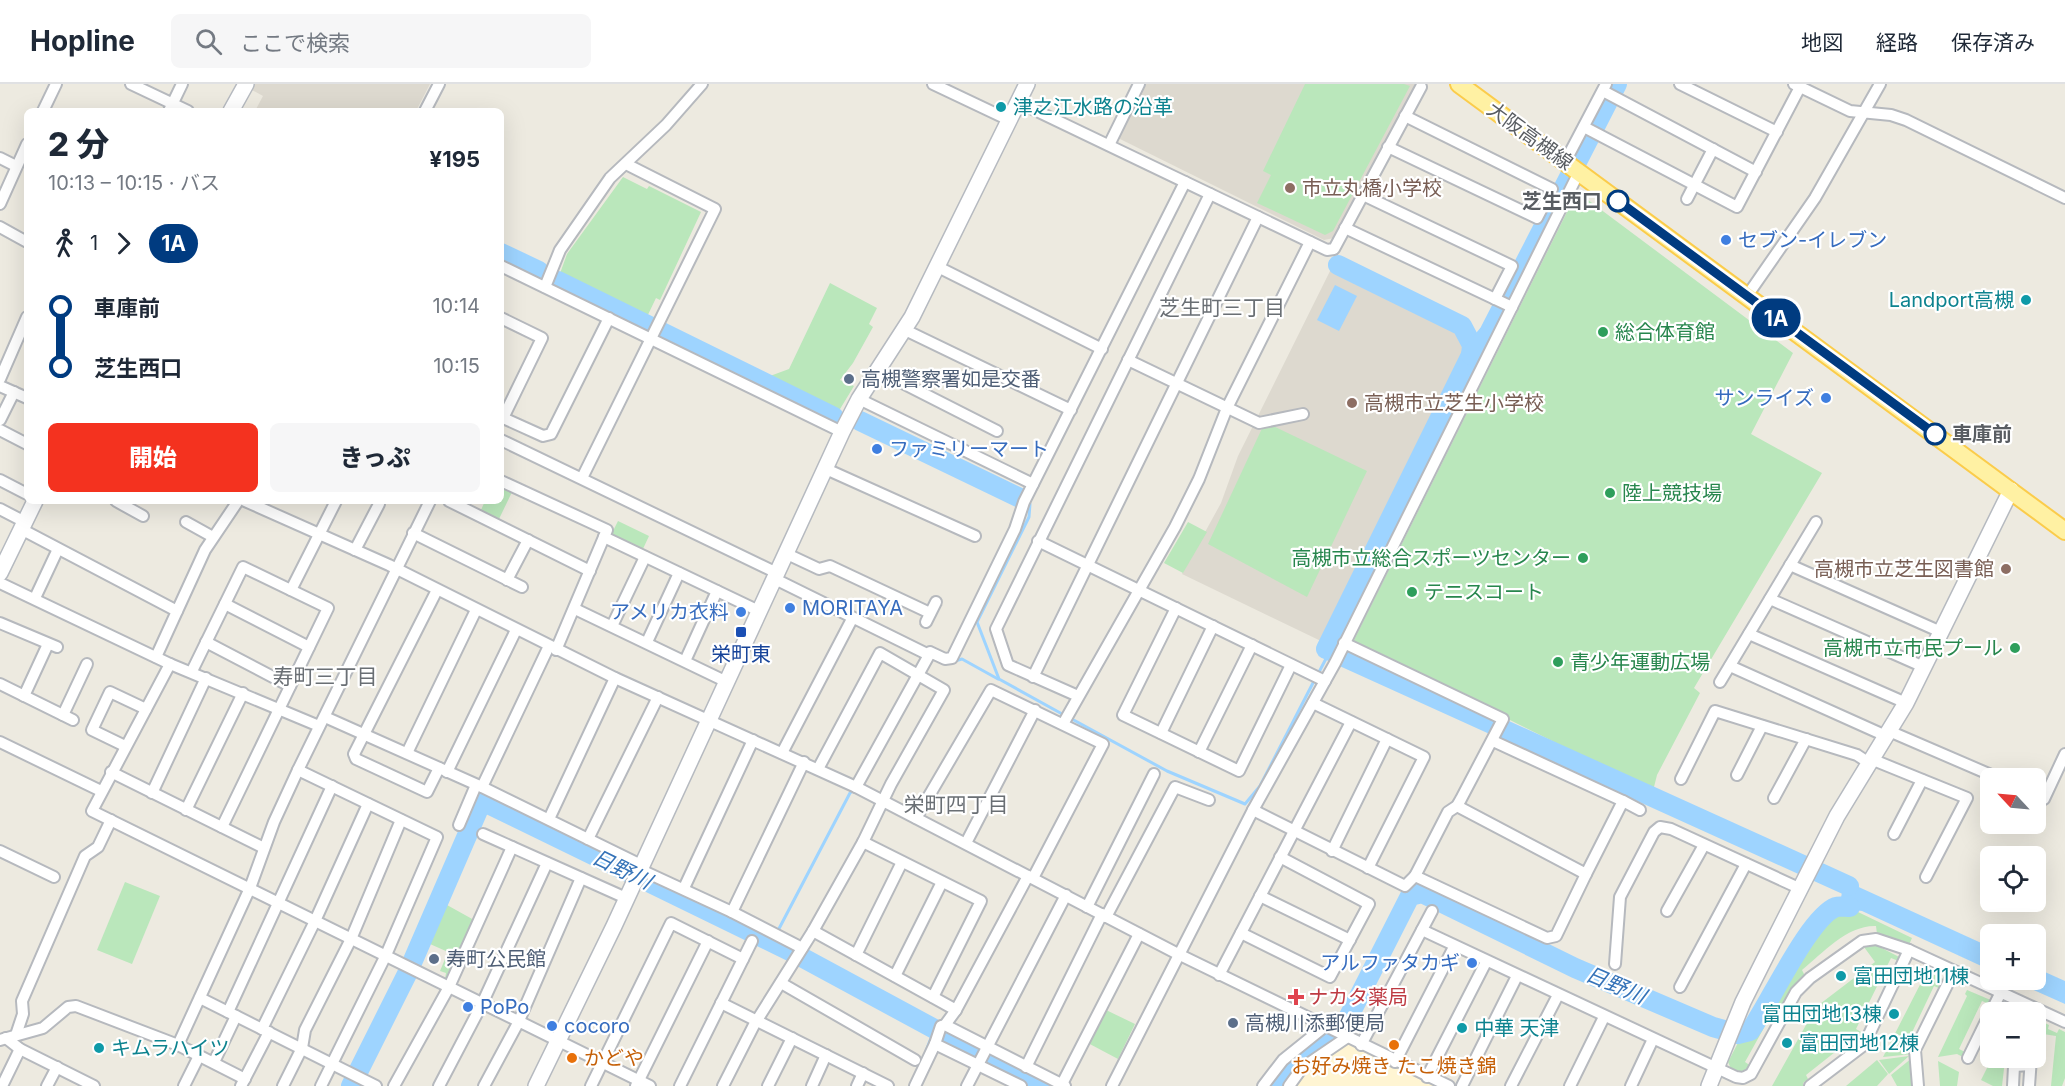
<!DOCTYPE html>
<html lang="ja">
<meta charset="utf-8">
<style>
body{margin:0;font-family:Inter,"Noto Sans JP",sans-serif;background:#f6f6f7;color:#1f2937;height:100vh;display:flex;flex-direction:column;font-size:22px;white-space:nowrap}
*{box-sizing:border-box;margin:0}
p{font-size:20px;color:#747a83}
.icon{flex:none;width:33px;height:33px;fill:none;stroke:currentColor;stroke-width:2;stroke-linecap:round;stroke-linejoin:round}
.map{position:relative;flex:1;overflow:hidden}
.side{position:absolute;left:24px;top:24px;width:480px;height:396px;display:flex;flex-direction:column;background:#fff;border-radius:9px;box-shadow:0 6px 24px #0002}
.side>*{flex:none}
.badge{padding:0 12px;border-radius:20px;font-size:21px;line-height:39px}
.needle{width:39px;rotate:296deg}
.tools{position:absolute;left:1980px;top:684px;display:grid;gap:12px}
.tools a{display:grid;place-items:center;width:66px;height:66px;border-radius:9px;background:#fff;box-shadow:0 6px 24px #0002;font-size:30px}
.map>.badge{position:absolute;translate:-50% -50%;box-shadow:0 0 0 3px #fff}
.legs{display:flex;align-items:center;gap:9px;height:66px;padding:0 24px;font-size:20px}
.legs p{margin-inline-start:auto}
.overview{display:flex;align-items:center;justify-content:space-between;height:102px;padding:0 24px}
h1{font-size:33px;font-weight:800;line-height:45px}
.cta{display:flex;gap:12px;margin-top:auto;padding:12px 24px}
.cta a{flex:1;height:69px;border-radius:9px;background:#f4321f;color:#fff;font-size:24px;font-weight:800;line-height:69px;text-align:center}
.cta a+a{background:#f6f6f7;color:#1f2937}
ul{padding:0 24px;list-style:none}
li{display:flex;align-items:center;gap:21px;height:60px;font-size:22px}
li i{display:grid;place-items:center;width:9px;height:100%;margin:0 8px;background:currentColor}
li i::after{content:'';width:15px;height:15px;margin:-8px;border:4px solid;border-radius:50%;background:#fff}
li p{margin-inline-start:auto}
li:first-child i{background:linear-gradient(#0000 50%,currentColor 0)}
li:last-child i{background:linear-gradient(currentColor 50%,#0000 0)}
header{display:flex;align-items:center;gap:36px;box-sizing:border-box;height:84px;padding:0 30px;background:#fff;border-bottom:2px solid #e0e1e3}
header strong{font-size:28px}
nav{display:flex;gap:33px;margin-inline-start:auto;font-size:21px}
.search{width:420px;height:54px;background:#f6f6f7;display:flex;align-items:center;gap:15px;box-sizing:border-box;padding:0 21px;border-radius:9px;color:#747a83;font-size:22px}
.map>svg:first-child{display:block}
.commercial{fill:#fff5d3}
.education{fill:#ddd9cf}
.green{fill:#bae7bb}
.water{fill:#9ed4ff}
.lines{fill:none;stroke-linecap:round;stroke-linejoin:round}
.stream{stroke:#9ed4ff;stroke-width:3}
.river{stroke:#9ed4ff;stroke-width:20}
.street-casing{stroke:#b6b9be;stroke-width:14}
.secondary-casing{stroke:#b6bac0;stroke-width:18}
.primary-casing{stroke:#fbcc4b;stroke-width:20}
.street{stroke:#fff;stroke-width:10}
.secondary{stroke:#fff;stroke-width:15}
.primary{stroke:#fff1a3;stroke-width:16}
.line-1-casing{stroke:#fff;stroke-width:14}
.line-1{stroke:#003b80;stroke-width:9}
.culture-dot{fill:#0f9aa8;stroke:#fff;stroke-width:2}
.education-dot{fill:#8d6e63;stroke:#fff;stroke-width:2}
.stop-1-dot{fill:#fff;stroke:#003b80;stroke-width:3}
.shop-dot{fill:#3f7fe0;stroke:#fff;stroke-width:2}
.leisure-dot{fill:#2e9e5b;stroke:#fff;stroke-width:2}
.service-dot{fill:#5c6f8a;stroke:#fff;stroke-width:2}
.transit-dot{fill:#1a4fb4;stroke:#fff;stroke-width:2}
.health-dot{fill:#e0444e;stroke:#fff;stroke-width:2}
.food-dot{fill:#e8710a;stroke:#fff;stroke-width:2}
.labels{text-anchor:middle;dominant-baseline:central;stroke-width:4.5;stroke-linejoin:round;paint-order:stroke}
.culture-label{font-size:20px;fill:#0d838f;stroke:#fff;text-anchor:start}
.street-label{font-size:20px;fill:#595d62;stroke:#fff}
.education-label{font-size:20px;fill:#785e54;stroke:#fff;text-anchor:start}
.stop-label{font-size:20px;font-weight:bold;fill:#595d62;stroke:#fff;text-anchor:end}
.shop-label{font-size:20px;fill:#366cbe;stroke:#fff;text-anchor:start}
.leisure-label{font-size:20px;fill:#27864d;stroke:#fff;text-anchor:start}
.service-label{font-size:20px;fill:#4e5e75;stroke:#fff;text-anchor:start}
.transit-label{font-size:20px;fill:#164399;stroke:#fff}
.health-label{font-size:20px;fill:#be3a42;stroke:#fff;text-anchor:start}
.food-label{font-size:20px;fill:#c56008;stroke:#fff;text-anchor:start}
.neighbourhood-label{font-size:21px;fill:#6a6f74;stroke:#fff}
.water-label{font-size:21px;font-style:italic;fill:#3573b8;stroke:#fff}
</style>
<header>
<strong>Hopline</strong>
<div class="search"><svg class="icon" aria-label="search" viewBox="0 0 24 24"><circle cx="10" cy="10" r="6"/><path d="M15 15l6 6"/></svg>ここで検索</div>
<nav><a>地図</a><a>経路</a><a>保存済み</a></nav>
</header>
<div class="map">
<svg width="2065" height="1002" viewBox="0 0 2065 1002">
<rect width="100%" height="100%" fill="#edeae0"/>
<path class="commercial" d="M1347 959 1438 1002H1294L1305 986Z"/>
<g class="education">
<path d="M255 0H430L416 27H255L263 12 252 6Z"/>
<path d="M1143 0H1414L1416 1 1334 154 1324 156 1118 54Z"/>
<path d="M1331 185 1456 244 1464 254 1465 267 1323 558 1182 490 1221 419 1238 372Z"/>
</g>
<g class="green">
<path d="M1305 0H1404L1410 2 1333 147 1325 151 1257 119 1271 91 1263 87Z"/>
<path d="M623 93 647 105 649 102 701 128 660 216 656 214 645 237 558 195 567 170Z"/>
<path d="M1580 110 1793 269 1751 350 1822 389 1694 604 1700 609 1657 691 1653 707 1353 558 1575 112Z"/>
<path d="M830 199 877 224 869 240 873 243 853 279 840 296 854 302 837 330 767 297 770 292 789 285Z"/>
<path d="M1265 338 1367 387 1307 513 1208 460Z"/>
<path d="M501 400 513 406 499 435 481 426 485 417H501Z"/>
<path d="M618 437 649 452 642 467 614 454 612 449Z"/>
<path d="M1188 438 1207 448 1183 489 1164 479Z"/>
<path d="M125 798 160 812 132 880 97 866Z"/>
<path d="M447 821 474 836 449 894 445 895 446 889 440 887 448 868 430 860Z"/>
<path d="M1841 827 1858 828 1912 854 1908 863 1877 850 1876 842C1847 841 1823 869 1802 886L1806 894 1782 927 1775 924 1745 978 1751 982 1744 988 1731 985 1728 978 1741 953 1761 944 1816 848 1835 828Z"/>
<path d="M1874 860 1903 875 1901 878 1891 874 1856 945 1866 951 1860 960 1855 954 1852 956 1854 961 1849 957 1806 991 1808 995 1803 999V1002H1772L1816 923 1875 878 1864 863Z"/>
<path d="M1927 887 1947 897 1943 906 1934 902 1906 961 1914 965 1913 970 1883 973Z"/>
<path d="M1967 906 1993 917 1991 921 1982 917 1959 965 1967 969 1965 974 1957 970 1938 973 1967 912 1965 910Z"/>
<path d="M1104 925 1135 940 1118 975 1086 958Z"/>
<path d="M2043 938 2049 941 2048 945 2057 949 2059 945 2065 948V994L2062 1002H2051L2056 952 2043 950 2045 946 2040 944Z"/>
<path d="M1909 972 1889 990 1879 976Z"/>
<path d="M1912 974 1915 1002H1897L1891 991Z"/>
<path d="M1992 974H2030L2029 980H2013V977L2005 976 2002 1002H1993L1981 996Z"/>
<path d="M1877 976 1888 990 1877 1002H1846Z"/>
<path d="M1938 977 1959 988 1957 1002H1940Z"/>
</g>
<g class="water">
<path d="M1335 201 1357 212 1339 247 1317 236Z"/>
<path d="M1828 789 1990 863V886L1862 827 1849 825 1828 831 1823 824 1841 814 1842 808 1823 797Z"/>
<path d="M2036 884 2065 897V920L2011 896H2036Z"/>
</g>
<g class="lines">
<g class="stream">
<path d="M1020 414 1030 420 1029 433 977 538 999 595 1064 631"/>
<path d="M955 577 962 575 998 595"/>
<path d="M1318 590 1330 567"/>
<path d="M1070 634 1167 687 1245 720 1260 702 1315 595"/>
<path d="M862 700 899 636"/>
<path d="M772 858 850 709 855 705"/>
<path d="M926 967 934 946"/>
</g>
<g class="river">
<path d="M501 169 539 187"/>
<path d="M1338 181 1462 242 1472 261 1471 271 1326 565 1849 802"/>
<path d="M558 197 834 333"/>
<path d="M1471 271 1489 249 1617 0"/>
<path d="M860 337 1020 414"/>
<path d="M351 1002 408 888 482 717 794 869 1040 1002"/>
<path d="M1278 1002 1295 982 1346 938 1410 812 1422 809 1575 884 1713 943 1738 950 1750 947C1769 921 1809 833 1836 823 1839 822 1846 823 1850 823"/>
</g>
<g class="street-casing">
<g id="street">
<path d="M131 0 188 27"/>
<path d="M933 0 1009 36"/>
<path d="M1680 0 1777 48"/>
<path d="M1794 0 1850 27 1891 31 1906 36 2065 114"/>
<path d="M1603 7 1756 88"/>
<path d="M1018 18 1327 166 1334 165 1421 3"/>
<path d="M43 27 56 0"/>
<path d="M169 27 182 0"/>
<path d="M425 27 439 0"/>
<path d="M1584 43 1737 123 1800 3"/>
<path d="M1109 61 1139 0"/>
<path d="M1388 63 1537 134 1552 105 1405 32"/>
<path d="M0 74 16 82"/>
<path d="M1565 78 1606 0"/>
<path d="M1363 111 1512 182 1495 215"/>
<path d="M1687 115 1713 65"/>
<path d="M0 120 27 60"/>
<path d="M0 143 27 158"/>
<path d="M1345 144 1512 223"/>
<path d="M501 182 842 348"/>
<path d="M938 183 1102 265"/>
<path d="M545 203 560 166 610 94 666 41 702 0"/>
<path d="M1747 212 1815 114 1880 0"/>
<path d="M501 234 542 254 503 334"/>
<path d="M903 245 1071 326"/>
<path d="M1128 276 1259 339 1303 330"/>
<path d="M877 286 997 347"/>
<path d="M0 295 27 233"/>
<path d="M0 302 27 314"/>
<path d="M859 315 1033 400"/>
<path d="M501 333 543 352 551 350 609 234"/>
<path d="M0 336 14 308"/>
<path d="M0 346 27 360"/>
<path d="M501 356 777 489"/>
<path d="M826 385 975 452"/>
<path d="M582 394 715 125 626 80"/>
<path d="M0 396 27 410"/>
<path d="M501 397 607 446 556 566"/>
<path d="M116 417 143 432"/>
<path d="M245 417 389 481 615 594 856 703 1178 870 1449 1002"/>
<path d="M449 417 590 487"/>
<path d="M0 425 25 438"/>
<path d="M186 438 213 453"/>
<path d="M21 445 177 527"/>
<path d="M413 449 522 503"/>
<path d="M604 453 759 527"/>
<path d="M1038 457 1325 597"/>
<path d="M355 466 379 420"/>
<path d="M787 470 819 485 830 482 930 529"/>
<path d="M1790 481 1941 548"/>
<path d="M775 495 929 571 930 568 945 575 952 574 1015 445 1024 418 1185 98"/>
<path d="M507 496 528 456"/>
<path d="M0 499 170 580 319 642"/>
<path d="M291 506 336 417"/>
<path d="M437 506 354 670 356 675 427 708 439 684"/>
<path d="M35 514 58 465"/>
<path d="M1770 515 1924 583"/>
<path d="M225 520 309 563"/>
<path d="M1176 524 1123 631 1239 687 1291 581"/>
<path d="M575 525 727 598"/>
<path d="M926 538 936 518"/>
<path d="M0 539 57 563"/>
<path d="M612 542 645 473"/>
<path d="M1749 550 1906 619"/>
<path d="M206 558 290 602"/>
<path d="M647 558 679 489"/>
<path d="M1344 559 1503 635 1461 715 1457 722 1448 728 1415 792"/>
<path d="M156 573 205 466 238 417"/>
<path d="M685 577 717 507"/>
<path d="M170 580 92 727 650 1002"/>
<path d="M1730 582 1886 652"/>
<path d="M192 587 243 483 328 524 222 743"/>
<path d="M1033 593 1258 133"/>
<path d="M1720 598 1816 438"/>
<path d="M0 600 73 636"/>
<path d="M24 612 48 560"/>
<path d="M1078 612 1008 581 996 545 1210 110"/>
<path d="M1313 619 1424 673 1368 784"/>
<path d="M63 631 87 580"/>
<path d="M325 633 482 703 641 781"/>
<path d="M1063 640 1175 443 1199 395 1227 324 1310 158"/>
<path d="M1889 647 1998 694"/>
<path d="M1161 649 1213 542"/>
<path d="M1493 657 1623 717 1586 790"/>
<path d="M0 658 101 707"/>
<path d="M125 662 92 646 110 608 146 625"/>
<path d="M1199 668 1252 561"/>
<path d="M407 669 476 526"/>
<path d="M782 669 852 535"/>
<path d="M1871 675 1967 714 1926 793"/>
<path d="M298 686 437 753 386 871 321 1002"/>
<path d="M111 688 264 764"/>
<path d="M447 688 516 546"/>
<path d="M1737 691 1762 642"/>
<path d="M1681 695 1715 627 1857 671 1869 679"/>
<path d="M482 703 549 562"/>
<path d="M856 703 929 571"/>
<path d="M152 709 206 594"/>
<path d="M2036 711 2044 715 2065 670"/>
<path d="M1774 714 1806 655"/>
<path d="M1623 717 1640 726"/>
<path d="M186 726 243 609"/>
<path d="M1253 726 1405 802 1415 792 1547 854 1556 852 1586 790 1457 722"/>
<path d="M916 734 991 606 1103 660 1033 794"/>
<path d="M549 735 615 594"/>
<path d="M459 741 476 701"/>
<path d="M483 750 626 814"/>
<path d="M1894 750 1922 696"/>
<path d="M588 755 658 613"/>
<path d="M863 758 981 817 933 913"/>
<path d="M966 759 1035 626"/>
<path d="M0 767 54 793"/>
<path d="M1332 767 1387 655"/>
<path d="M639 785 732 828"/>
<path d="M684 804 753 656"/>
<path d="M1260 812 1350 856"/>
<path d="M1087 823 1154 690"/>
<path d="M1667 827 1704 761"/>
<path d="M1106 833 1175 703 1209 716"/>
<path d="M1422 846 1736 993 1743 994 1751 990 1796 908 1810 894 1862 857 1876 855 1909 866 2065 938"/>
<path d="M813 847 956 926"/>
<path d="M1241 849 1330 893 1369 820 1280 773"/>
<path d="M802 864 732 828 804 678"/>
<path d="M856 871 902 778"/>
<path d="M1615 880 1620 813 1654 748 1660 743 1671 745 1801 805"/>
<path d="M1219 891 1351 638"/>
<path d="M895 892 942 798"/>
<path d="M781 899 915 976"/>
<path d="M1680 903 1746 780"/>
<path d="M200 914 376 1002"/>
<path d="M721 919 888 1002"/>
<path d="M228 928 332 702"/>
<path d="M1991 928 2001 908"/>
<path d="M945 941 1065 1002"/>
<path d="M262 945 315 837 368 720"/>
<path d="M16 951 23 930 22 917 85 772 98 763 111 736"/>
<path d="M6 954 20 965 94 1002"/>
<path d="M0 956 43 944 68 923 76 922 178 961 245 995"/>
<path d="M935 960 941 942 945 941 956 926 1028 792"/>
<path d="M178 961 250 804 274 738 298 686 430 417"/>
<path d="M1361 961 1432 827"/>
<path d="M1968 974 1990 929"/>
<path d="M214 978 236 932"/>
<path d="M1395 978 1454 863"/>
<path d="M1026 983 1102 830"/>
<path d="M1427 993 1486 878"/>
<path d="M1062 1000 1139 850"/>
<path d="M2 1002 20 965"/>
<path d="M47 1002 57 983"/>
<path d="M184 1002 199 972"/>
<path d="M241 1002 269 948"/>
<path d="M283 1002 302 964 305 946 351 855 401 736"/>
<path d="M394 1002 449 903 512 763"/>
<path d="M439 1002 482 920 547 779"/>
<path d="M484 1002 518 939 581 794"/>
<path d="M591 1002 671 839 743 875"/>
<path d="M636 1002 708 857"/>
<path d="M680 1002 752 857"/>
<path d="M723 1002 754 941 813 847 863 758 891 700 944 606 880 569 818 685"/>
<path d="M768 1002 792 954"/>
<path d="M812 1002 826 971"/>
<path d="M857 1002 863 989"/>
<path d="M915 1002 935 960 1021 1002"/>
<path d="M967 1002 1066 811"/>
<path d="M1112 1002 1253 726 1335 579 1579 88"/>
<path d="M1263 1002 1283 976 1324 943"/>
<path d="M1289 1002 1302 984 1346 954"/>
<path d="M1462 1002 1517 892"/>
<path d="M1511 1002 1558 911"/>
<path d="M1570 1002 1604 933"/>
<path d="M1631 1002 1653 955"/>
<path d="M1810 1002 1864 961 1909 866"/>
<path d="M1918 1002 1915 966 1954 887"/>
<path d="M2013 1002 2014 982 2031 981"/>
<path d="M2029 1002 2031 974"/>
</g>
</g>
<g class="secondary-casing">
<g id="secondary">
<path d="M231 27 246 0"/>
<path d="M0 489 35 417"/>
<path d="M536 1002 614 842 842 348 859 315 912 233 1027 0"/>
<path d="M1709 1002 1743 918 1763 878 1837 732 1906 619 2011 406"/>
</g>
</g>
<g class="primary-casing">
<path id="primary" d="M1459 0 2065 447"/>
</g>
<use href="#street" class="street"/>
<use href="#secondary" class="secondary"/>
<use href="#primary" class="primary"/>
</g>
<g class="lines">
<g class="line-1-casing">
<path id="line-1" d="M1618 117 1935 350"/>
</g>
<use href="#line-1" class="line-1"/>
</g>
<g class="culture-dot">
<circle cx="1001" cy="23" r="6"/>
<circle cx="2026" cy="216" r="6"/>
<circle cx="1841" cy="892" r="6"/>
<circle cx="1894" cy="930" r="6"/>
<circle cx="1462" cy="944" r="6"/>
<circle cx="1787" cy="959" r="6"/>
<circle cx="99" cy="964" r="6"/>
</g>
<g class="education-dot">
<circle cx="1290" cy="104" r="6"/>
<circle cx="1352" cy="319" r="6"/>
<circle cx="2006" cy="485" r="6"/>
</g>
<g class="stop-1-dot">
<circle cx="1618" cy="117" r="10"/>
<circle cx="1935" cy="350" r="10"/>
</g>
<g class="shop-dot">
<circle cx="1726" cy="156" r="6"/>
<circle cx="1826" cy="314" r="6"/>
<circle cx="877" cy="365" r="6"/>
<circle cx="790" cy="524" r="6"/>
<circle cx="741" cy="528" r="6"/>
<circle cx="1472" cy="879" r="6"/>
<circle cx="468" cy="923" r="6"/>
<circle cx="552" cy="942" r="6"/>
</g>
<g class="leisure-dot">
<circle cx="1603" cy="248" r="6"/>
<circle cx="1610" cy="409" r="6"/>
<circle cx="1583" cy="474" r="6"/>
<circle cx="1412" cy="508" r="6"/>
<circle cx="2015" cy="564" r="6"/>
<circle cx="1558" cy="578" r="6"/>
</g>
<g class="service-dot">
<circle cx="849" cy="295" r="6"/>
<circle cx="434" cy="875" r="6"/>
<circle cx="1233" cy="939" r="6"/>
</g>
<rect class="transit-dot" x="735" y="542" width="12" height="12" rx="3"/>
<path class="health-dot" d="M1293 904h6v6h6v6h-6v6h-6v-6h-6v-6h6z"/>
<g class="food-dot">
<circle cx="1394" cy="961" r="6"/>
<circle cx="572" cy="974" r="6"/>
</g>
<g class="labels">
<g class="culture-label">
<text x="1013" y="23">津之江水路の沿革</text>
<text x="2014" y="216" text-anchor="end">Landport高槻</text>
<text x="1853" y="892">富田団地11棟</text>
<text x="1882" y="930" text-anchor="end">富田団地13棟</text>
<text x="1474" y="944">中華 天津</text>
<text x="1799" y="959">富田団地12棟</text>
<text x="111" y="964">キムラハイツ</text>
</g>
<g class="street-label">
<text transform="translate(1530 52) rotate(36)">大阪高槻線</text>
</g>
<g class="education-label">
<text x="1302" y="104">市立丸橋小学校</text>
<text x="1364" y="319">高槻市立芝生小学校</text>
<text x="1994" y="485" text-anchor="end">高槻市立芝生図書館</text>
</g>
<g class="stop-label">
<text x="1602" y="117">芝生西口</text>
<text x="1952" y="350" text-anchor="start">車庫前</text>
</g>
<g class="shop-label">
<text x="1738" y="156">セブン-イレブン</text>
<text x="1814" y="314" text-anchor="end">サンライズ</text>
<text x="889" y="365">ファミリーマート</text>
<text x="802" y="524">MORITAYA</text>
<text x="729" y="528" text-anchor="end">アメリカ衣料</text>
<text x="1460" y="879" text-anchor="end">アルファタカギ</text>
<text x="480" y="923">PoPo</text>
<text x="564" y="942">cocoro</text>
</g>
<g class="leisure-label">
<text x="1615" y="248">総合体育館</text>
<text x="1622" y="409">陸上競技場</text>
<text x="1571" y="474" text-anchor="end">高槻市立総合スポーツセンター</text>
<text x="1424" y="508">テニスコート</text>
<text x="2003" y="564" text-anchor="end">高槻市立市民プール</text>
<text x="1570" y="578">青少年運動広場</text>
</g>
<g class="service-label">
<text x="861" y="295">高槻警察署如是交番</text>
<text x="446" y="875">寿町公民館</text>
<text x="1245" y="939">高槻川添郵便局</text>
</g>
<g class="transit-label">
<text x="741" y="570">栄町東</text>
</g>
<g class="health-label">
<text x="1308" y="913">ナカタ薬局</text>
</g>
<g class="food-label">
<text x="584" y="974">かどや</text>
<text x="1394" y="982" text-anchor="middle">お好み焼き たこ焼き錦</text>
</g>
<g class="neighbourhood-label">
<text x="1222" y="223">芝生町三丁目</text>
<text x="325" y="592">寿町三丁目</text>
<text x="956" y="720">栄町四丁目</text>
</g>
<g class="water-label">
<text transform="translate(622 785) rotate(26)">日野川</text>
<text transform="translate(1616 901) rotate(23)">日野川</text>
</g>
</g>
</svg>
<div class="tools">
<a><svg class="needle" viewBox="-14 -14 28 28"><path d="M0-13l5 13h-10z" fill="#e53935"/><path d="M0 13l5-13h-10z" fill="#747a83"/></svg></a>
<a><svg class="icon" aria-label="locate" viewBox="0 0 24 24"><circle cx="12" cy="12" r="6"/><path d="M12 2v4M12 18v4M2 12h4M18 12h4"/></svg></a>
<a>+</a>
<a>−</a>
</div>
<b class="badge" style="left:1776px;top:234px;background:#003b80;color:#fff">1A</b>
<section class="side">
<div class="overview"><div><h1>2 分</h1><p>10:13 – 10:15 · バス</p></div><b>¥195</b></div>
<div class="legs"><svg class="icon" aria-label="walk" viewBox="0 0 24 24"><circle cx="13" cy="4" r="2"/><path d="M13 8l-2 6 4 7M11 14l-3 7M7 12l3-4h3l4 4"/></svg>1<svg class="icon" aria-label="forward" viewBox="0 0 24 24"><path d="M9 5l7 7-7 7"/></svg><b class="badge" style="background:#003b80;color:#fff">1A</b></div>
<ul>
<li><i style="color:#003b80"></i><b>車庫前</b><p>10:14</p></li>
<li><i style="color:#003b80"></i><b>芝生西口</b><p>10:15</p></li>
</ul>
<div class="cta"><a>開始</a><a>きっぷ</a></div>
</section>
</div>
